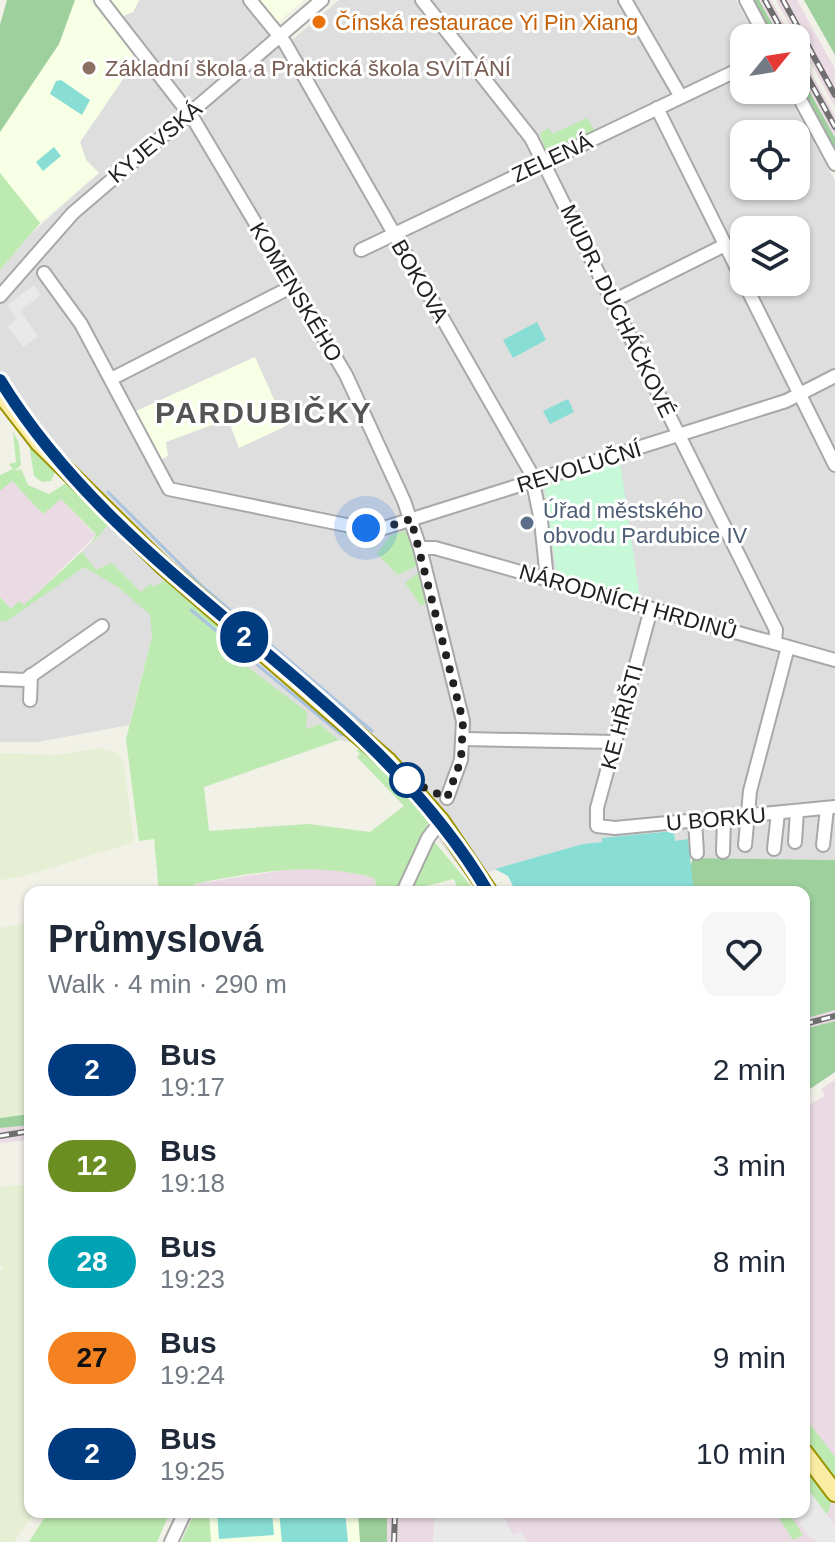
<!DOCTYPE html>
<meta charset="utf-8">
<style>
body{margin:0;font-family:Arial,sans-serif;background:#f6f6f7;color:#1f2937;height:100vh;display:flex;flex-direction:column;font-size:30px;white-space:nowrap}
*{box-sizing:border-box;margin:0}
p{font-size:26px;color:#747a83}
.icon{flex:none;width:44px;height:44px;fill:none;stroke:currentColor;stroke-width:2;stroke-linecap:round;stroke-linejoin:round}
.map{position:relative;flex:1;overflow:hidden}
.details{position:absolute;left:24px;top:886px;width:786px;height:632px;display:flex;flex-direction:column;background:#fff;border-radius:16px;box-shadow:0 2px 6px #0004}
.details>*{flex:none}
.badge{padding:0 16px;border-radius:26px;font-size:28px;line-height:52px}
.needle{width:52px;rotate:60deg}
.fabs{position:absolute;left:730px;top:24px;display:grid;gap:16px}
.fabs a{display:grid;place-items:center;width:80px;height:80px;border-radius:16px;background:#fff;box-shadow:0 2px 6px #0004;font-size:40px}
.you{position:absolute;width:40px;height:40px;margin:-20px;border:6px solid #fff;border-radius:50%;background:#1a73e8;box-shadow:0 0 0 12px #1a73e833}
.map>.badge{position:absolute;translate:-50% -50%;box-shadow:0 0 0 4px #fff}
.round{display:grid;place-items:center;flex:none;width:84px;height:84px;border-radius:16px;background:#f6f6f7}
.summary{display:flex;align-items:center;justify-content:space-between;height:136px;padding:0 24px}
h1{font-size:38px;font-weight:600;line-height:60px}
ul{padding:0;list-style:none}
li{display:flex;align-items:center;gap:24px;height:96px;padding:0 24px}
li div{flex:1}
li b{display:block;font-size:30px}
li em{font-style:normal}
li .badge{min-width:88px;font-weight:700;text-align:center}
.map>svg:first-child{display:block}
.residential{fill:#dfdede;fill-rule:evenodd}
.industrial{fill:#eadae3}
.education{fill:#f7ffe4}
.farmland{fill:#e6efd4}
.grass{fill:#bceab0}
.forest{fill:#9ed09e}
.park{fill:#c7f9d9}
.pitch{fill:#88ded5}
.parking{fill:#e9e9e9}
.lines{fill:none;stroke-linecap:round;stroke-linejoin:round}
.stream{stroke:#aac3de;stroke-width:3}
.minor-casing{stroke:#a8a8a8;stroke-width:16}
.major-casing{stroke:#9c9402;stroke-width:20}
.minor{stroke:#fff;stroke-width:12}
.major{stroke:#fbeda4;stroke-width:16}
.rail-casing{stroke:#6f6f6f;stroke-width:6}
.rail{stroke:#fff;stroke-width:3;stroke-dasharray:9;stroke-linecap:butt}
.line-casing{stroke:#fff;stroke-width:18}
.line{stroke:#003b80;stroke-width:12}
.walk{stroke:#212121;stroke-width:8;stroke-dasharray:0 14.4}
.food-dot{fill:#e8710a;stroke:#fff;stroke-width:3}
.education-dot{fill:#8d6e63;stroke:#fff;stroke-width:3}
.service-dot{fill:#5c6f8a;stroke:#fff;stroke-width:3}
.stop-dot{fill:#fff;stroke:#003b80;stroke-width:4}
.labels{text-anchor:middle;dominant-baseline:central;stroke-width:6;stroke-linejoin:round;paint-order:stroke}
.food-label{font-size:22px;fill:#c56008;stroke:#fff;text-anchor:start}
.education-label{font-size:22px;fill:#785e54;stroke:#fff;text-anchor:start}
.street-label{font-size:22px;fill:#212121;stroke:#fff}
.service-label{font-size:22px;fill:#4e5e75;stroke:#fff;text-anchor:start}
.district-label{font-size:30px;font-weight:bold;letter-spacing:2px;fill:#545454;stroke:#fff}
</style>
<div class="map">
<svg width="835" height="1542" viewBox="0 0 835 1542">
<rect width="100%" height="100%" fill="#f1f1e8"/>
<path class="residential" d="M139 0H242L268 30 291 41 339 0H736L757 38H744V90H785L835 181V860L693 858 675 841 674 831 602 839 603 842 583 844 468 878 440 842 432 817 365 745 339 740 320 724 306 729 305 717 260 679 152 637 129 725 38 742H0V621H7L25 608 109 524 0 405V270L32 233 98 173 86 160 80 142 127 73 140 63 117 32 121 17 133 12ZM744 134H796V186H744ZM744 230H796V282H744Z"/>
<g class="industrial">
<path d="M759 0H771L792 38H780Z"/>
<path d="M776 0H797L835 69V107Z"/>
<path d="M796 45 835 116V138L796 67Z"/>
<path d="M11 480 43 514 60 498 96 535 24 606 12 609 0 597V491Z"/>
<path d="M303 867 332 868 374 878 379 892H195L194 884Z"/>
<path d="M835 1010V1021L804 1029V1019Z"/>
<path d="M835 1080V1542H387V1512H804V1108L825 1096 821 1089Z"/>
<path d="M30 1125V1140L0 1143V1128Z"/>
</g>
<g class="education">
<path d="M75 0H91L140 63 127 73 80 142 86 160 99 173 40 223 0 173V132L59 44Z"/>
<path d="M108 0H139L133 12 121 17Z"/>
<path d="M259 0H304L278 22Z"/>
<path d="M255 357 286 426 239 448 228 419 166 442 168 456 159 461 134 412Z"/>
<path d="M209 1512H358L360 1542H211Z"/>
</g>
<g class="farmland">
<path d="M100 748 118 753 124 764 134 842 25 876 0 880V753L56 755Z"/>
<path d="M30 922V1114L0 1118V928Z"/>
<path d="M30 1184V1512H35L14 1542H0V1270H4L0 1263V1187Z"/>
</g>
<g class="grass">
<path d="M587 118 595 131 551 151 545 149 540 133 549 128 552 134Z"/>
<path d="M0 173 40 223 0 270Z"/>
<path d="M13 431 19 444 21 465 14 471 21 469 28 485 49 494 70 481 109 524 92 543 96 534 61 499 43 514 12 481 0 491V475L13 469 9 464 16 462Z"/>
<path d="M28 438 57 468 51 481 42 482 34 476Z"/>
<path d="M345 529 381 537V539L373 549 343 533Z"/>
<path d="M403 531 409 534 420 564 398 575 377 554 390 536Z"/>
<path d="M82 552 96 570 112 563 141 592 150 584 154 587 165 580 233 637 224 649 307 712 306 729 320 724 339 740 204 787 209 831 308 824 370 832 404 806 357 757 360 754 356 750 363 749 402 786 429 821 398 892H379L374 878C312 861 256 872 194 884L195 892H159L154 839 139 841 126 739 152 637 150 615 118 587 84 567 7 621H0V597L11 609 19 601 24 605Z"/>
<path d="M421 571 429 600 421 606 405 583Z"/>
<path d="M433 840 471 886 473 892H459L454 879 410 890Z"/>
<path d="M804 1416 835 1457V1483L804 1443Z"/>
<path d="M804 1465 832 1501 827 1515 804 1484Z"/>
<path d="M48 1512H170L157 1542H29Z"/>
<path d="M195 1512H209L211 1542H181Z"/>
<path d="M775 1512H788L803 1535 793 1540Z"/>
</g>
<g class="forest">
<path d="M7 0H75L59 44 0 132V25Z"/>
<path d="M750 0H759L780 38H771Z"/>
<path d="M804 0H835V55Z"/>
<path d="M796 67 835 138V154L796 84Z"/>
<path d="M693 858 835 860V1010L804 1019V892H694L689 870Z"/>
<path d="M835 1021V1072L804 1093V1029Z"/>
<path d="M30 1114V1125L0 1128V1118Z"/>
<path d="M358 1512H387V1542H360Z"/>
</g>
<path class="park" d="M620 462 640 598 557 575 544 486Z"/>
<g class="pitch">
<path d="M61 80 90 100 82 115 50 94 56 81Z"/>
<path d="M54 147 61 156 43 171 36 162Z"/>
<path d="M537 322 546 340 513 358 503 340Z"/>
<path d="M568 399 574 412 550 424 543 411Z"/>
<path d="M674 831 675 841 688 839 694 892H516L508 876 495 869 583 844 602 842V838Z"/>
<path d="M217 1512H272L274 1535 219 1539Z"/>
<path d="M279 1512H345L348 1542H282Z"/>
</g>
<g class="parking">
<path d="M34 285 41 295 20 311 38 336 23 347 8 326 17 319 7 305Z"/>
<path d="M804 1484 835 1525V1542H818L809 1537 793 1512H804Z"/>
<path d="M435 1512H501L513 1535 521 1531 527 1542H433Z"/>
</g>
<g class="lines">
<g class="stream">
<path d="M108 492 203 587 372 731"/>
<path d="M191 610 342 735"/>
</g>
<g class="minor-casing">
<g id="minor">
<path d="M101 0 194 120 346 375 404 501 420 548 463 721 461 760 447 798"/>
<path d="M250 0 285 43 531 473 541 521 547 579"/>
<path d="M422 0 531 138 776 630 775 643"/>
<path d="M625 0 681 97"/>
<path d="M746 0 766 38"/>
<path d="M795 90 835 164"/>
<path d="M657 108 835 465"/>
<path d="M361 250 744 67"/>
<path d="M44 273 81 324 169 489 356 527 384 528 786 401 835 376"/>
<path d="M0 296 73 213 322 0"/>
<path d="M613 301 725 245"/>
<path d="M111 379 293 286"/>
<path d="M420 548H435L835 660"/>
<path d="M651 609 597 808V826L615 828 835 807"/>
<path d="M0 679 25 680 102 626"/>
<path d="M30 700 31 675"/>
<path d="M464 739 615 742"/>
<path d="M695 820 697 853"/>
<path d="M795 842 797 811"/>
<path d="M745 845 750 791 788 647"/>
<path d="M823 845 827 808"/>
<path d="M774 849 778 813"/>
<path d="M723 852 724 818"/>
<path d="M403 892 428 838 441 821"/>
<path d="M171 1542 185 1512"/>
</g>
</g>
<g class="major-casing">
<g id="major">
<path d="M0 393 39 443 162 565 388 761 441 821 489 892"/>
<path d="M804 1452 835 1493"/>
</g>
</g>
<use href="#minor" class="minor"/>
<use href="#major" class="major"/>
<g class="rail-casing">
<g id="rail">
<path d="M765 0 786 38"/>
<path d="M783 0 835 95"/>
<path d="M796 56 835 127"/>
<path d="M804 1024 835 1016"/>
<path d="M0 1136 30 1131"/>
<path d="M394 1542 395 1512"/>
</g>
</g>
<use href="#rail" class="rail"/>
</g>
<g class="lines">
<g class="line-casing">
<path id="line" d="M0 380C126 586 366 685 488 892"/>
</g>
<use href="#line" class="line"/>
<path class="walk" d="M366 528H384L411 519 463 721 461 760 447 798 407 780"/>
</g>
<circle class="food-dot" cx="319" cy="22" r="8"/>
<circle class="education-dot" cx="89" cy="68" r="8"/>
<circle class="service-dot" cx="527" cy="523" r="8"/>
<circle class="stop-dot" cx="407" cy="780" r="16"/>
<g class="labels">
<g class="food-label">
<text x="335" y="22">Čínská restaurace Yi Pin Xiang</text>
</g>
<g class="education-label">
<text x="105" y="68">Základní škola a Praktická škola SVÍTÁNÍ</text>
</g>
<g class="street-label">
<text transform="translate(155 142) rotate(-40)">KYJEVSKÁ</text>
<text transform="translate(552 158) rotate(-25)">ZELENÁ</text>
<text transform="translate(420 281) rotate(60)">BOKOVA</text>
<text transform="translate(296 292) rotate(59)">KOMENSKÉHO</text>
<text transform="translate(618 311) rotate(64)">MUDR. DUCHÁČKOVÉ</text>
<text transform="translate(579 467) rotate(-17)">REVOLUČNÍ</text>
<text transform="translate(628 602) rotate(16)">NÁRODNÍCH HRDINŮ</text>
<text transform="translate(622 717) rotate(-75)">KE HŘIŠTI</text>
<text transform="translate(716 819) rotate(-5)">U BORKU</text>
</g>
<g class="service-label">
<text x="543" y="510">Úřad městského<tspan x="543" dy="25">obvodu Pardubice IV</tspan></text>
</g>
<g class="district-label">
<text x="264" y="412">PARDUBIČKY</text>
</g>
</g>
</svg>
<div class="fabs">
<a><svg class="needle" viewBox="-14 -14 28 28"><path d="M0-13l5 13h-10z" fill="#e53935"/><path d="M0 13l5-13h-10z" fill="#747a83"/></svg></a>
<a><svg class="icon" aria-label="locate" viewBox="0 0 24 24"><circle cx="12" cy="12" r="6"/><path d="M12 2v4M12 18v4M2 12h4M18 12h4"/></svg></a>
<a><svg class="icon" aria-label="layers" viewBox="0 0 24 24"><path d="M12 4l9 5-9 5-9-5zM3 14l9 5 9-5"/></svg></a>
</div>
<div class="you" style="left:366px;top:528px"></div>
<b class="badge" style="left:244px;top:637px;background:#003b80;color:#fff">2</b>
<section class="details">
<div class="summary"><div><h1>Průmyslová</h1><p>Walk · 4 min · 290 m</p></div><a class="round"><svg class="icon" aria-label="heart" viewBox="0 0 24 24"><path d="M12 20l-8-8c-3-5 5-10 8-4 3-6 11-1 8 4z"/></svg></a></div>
<ul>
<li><span class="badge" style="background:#003b80;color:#fff">2</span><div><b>Bus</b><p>19:17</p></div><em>2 min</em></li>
<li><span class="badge" style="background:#6b8e23;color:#fff">12</span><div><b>Bus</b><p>19:18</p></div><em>3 min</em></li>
<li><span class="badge" style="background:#00a3b4;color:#fff">28</span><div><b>Bus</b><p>19:23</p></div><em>8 min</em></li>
<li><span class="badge" style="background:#f58220;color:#111">27</span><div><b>Bus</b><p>19:24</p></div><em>9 min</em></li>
<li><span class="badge" style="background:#003b80;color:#fff">2</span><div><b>Bus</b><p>19:25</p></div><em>10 min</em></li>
</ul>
</section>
</div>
